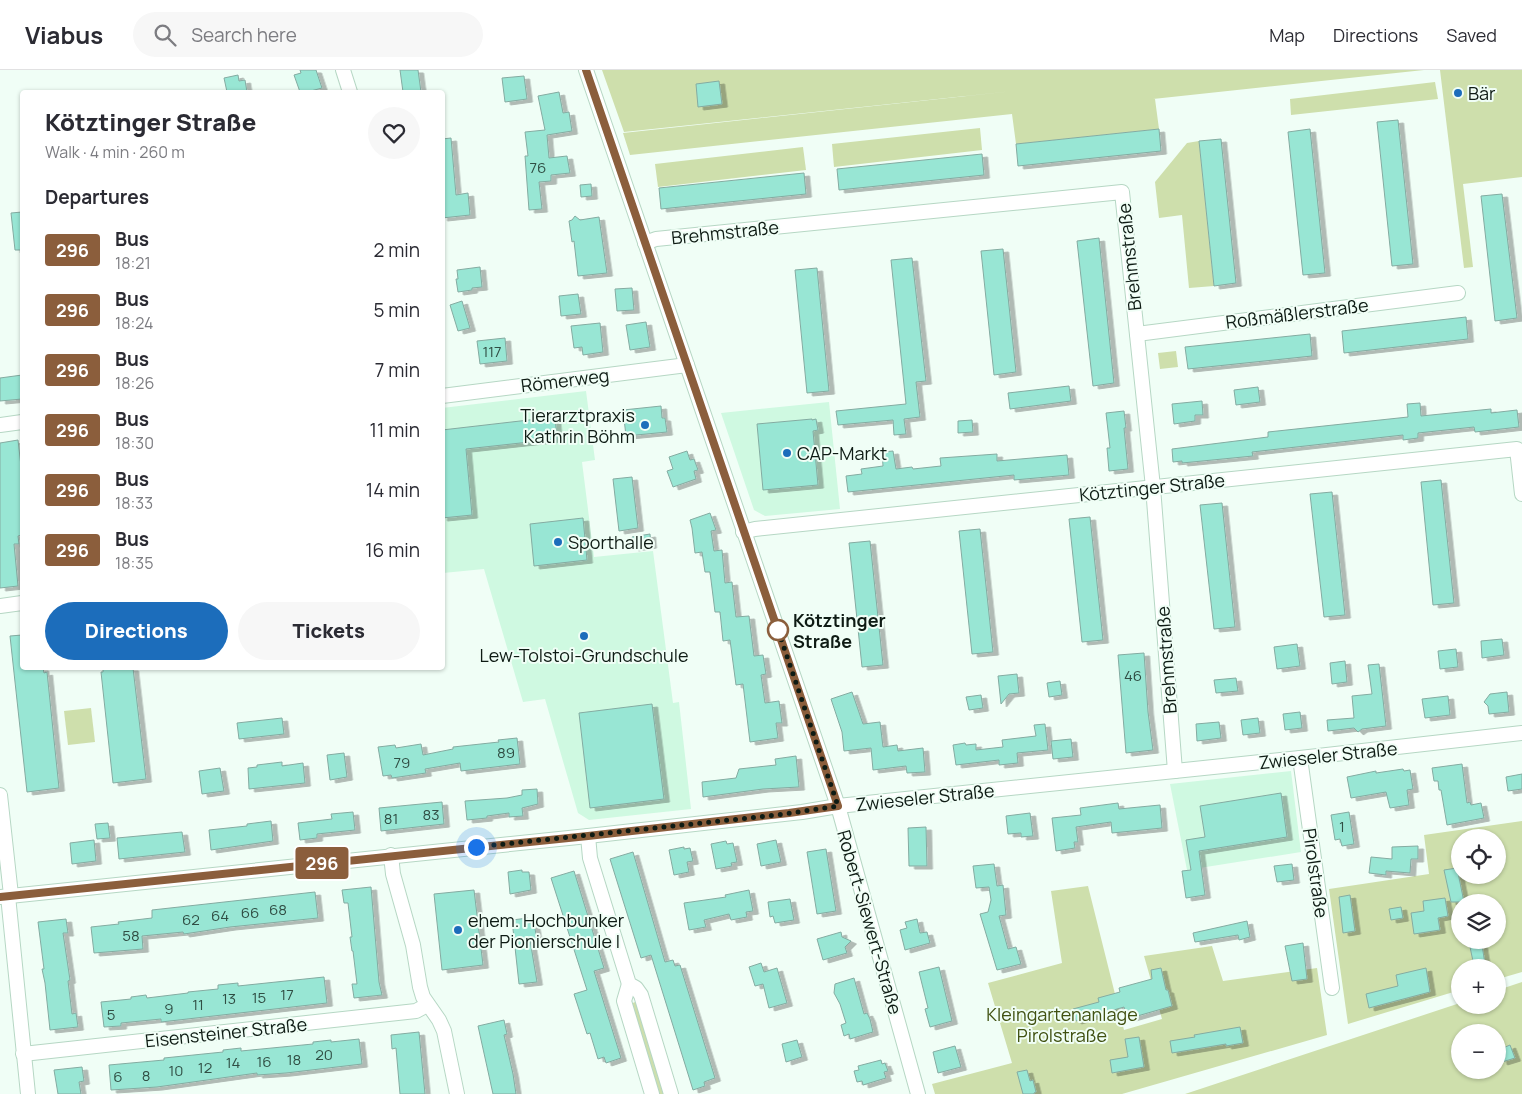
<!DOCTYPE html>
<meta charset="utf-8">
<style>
body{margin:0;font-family:Manrope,sans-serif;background:#f7f7f7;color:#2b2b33;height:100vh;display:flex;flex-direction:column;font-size:19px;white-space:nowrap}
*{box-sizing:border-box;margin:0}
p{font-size:16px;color:#7c7c81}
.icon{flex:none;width:28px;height:28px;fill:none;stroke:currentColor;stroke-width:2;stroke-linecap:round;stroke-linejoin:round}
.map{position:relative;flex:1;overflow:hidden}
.details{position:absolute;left:20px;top:20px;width:425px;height:580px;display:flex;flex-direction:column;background:#fff;border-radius:5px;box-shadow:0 1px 4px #0004}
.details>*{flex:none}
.badge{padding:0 10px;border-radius:4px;font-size:18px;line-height:32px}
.buttons{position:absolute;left:1451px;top:759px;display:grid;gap:10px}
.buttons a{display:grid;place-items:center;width:55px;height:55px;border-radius:50%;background:#fff;box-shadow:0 1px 4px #0004;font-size:25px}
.you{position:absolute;width:25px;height:25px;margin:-12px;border:4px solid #fff;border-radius:50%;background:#1a73e8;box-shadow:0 0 0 8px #1a73e833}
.map>.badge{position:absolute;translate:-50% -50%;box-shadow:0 0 0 2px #fff}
h2{padding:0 25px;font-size:19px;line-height:45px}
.round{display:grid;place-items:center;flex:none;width:52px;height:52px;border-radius:26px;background:#f7f7f7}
.overview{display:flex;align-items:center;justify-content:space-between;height:85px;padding:0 25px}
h1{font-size:24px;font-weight:800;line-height:38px}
.button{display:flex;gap:10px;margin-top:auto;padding:10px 25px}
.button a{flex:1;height:58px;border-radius:30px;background:#1c6dbb;color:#fff;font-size:20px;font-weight:800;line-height:58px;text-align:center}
.button a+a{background:#f7f7f7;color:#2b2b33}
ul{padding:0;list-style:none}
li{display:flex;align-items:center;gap:15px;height:60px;padding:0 25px}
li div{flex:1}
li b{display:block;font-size:19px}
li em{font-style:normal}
li .badge{min-width:55px;font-weight:700;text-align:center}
header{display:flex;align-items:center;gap:30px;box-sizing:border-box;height:70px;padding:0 25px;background:#fff;border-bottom:1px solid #e1e1e2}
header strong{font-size:24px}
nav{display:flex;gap:28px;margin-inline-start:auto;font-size:18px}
.search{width:350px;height:45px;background:#f7f7f7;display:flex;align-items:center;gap:12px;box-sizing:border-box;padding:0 18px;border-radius:28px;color:#7c7c81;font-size:19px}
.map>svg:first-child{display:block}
.built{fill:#cff9e1}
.green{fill:#cedfac;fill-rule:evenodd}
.building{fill:#98e6d4;stroke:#84aba1;filter:url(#shadow)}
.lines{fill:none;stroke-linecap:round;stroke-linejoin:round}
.street-casing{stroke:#b6d7c4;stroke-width:16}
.street{stroke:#fff;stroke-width:14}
.line-casing{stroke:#fff;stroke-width:11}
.line{stroke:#8b5e3c;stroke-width:8}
.walk{stroke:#0e1b14;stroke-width:5;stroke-dasharray:0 9}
.poi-dot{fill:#1c6dbb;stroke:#f0fef6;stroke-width:2}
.stop-dot{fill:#fff;stroke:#8b5e3c;stroke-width:2.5}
.labels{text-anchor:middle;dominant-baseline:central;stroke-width:4;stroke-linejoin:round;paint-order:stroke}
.number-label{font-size:15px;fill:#304e44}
.poi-label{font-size:18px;fill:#0e1b14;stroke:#f0fef6;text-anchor:start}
.street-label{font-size:18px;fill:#0e1b14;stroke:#f0fef6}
.stop-label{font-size:18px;font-weight:bold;fill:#0e1b14;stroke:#f0fef6;text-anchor:start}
.park-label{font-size:18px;fill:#405111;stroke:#f0fef6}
</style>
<header>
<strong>Viabus</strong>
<div class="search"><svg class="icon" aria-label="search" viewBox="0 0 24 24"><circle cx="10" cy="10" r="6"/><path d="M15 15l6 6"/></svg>Search here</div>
<nav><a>Map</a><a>Directions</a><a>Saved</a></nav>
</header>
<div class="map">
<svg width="1522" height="1024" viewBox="0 0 1522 1024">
<defs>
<filter id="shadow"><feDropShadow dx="5.5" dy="3" stdDeviation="0" flood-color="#0004"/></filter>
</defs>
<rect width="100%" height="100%" fill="#f0fef6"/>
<g class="built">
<path d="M586 321 595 390 582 392 594 487 653 481 673 633 679 632 691 739 589 750 578 743 545 629 523 632 484 499 443 503 442 338Z"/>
<path d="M829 332 840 439 765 446 754 440 721 343Z"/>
<path d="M1291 701 1301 782 1187 800 1170 714Z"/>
</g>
<g class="green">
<path d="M602 0H1424L1153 29H1155L1159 59 1016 74 1012 44 630 85 623 63 1042 18 624 62Z"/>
<path d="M1440 0H1522V107L1463 114 1473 197 1464 198Z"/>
<path d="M1435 12 1438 29 1291 45 1290 29Z"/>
<path d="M980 58 982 80 834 97 832 74Z"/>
<path d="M1199 71 1214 216 1189 218 1182 145 1159 148 1155 112 1187 73Z"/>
<path d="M803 77 806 100 658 117 655 94Z"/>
<path d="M1176 281 1178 297 1160 299 1158 283Z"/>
<path d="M91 638 95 672 68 675 64 641Z"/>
<path d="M1522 751V902L1498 909V898H1460V920L1348 954 1329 819 1429 804 1424 765ZM1460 768H1498V805H1460ZM1460 832H1498V870H1460Z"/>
<path d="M1088 816 1124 960 1162 949 1144 886 1212 876 1223 911 1317 898 1327 965 1122 1024H935L932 1014 1012 993 988 913 1062 893 1051 821Z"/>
<path d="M1522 912V1024H1185L1460 933V935H1498V920ZM1460 962H1498V1000H1460Z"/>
<path d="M638 931 666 1024H658L630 934Z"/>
</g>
<g class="building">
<path d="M300 0H316L322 18 307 22H300L294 5 301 3Z"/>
<path d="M400 0H418L421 22H403Z"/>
<path d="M238 5 239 11 245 10 247 22H227L224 8Z"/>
<path d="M524 6 527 29 505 32 502 8Z"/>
<path d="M719 11 722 34 698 37 696 14Z"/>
<path d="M559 22 563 43 569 42 572 61 547 65 549 88 567 86 570 103 551 105V111L539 112 542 139 529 140 525 86H528L525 62 545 60 538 26Z"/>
<path d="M1398 50 1413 194 1392 196 1377 52Z"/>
<path d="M1159 59 1161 81 1018 96 1016 74Z"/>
<path d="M1310 59 1325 203 1303 205 1288 62Z"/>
<path d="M451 68 456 125 468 123 470 145 442 148V69Z"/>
<path d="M1221 69 1236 213 1214 216 1199 71Z"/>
<path d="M982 84 984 105 839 120 837 99Z"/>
<path d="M804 103 806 124 661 139 659 118Z"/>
<path d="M591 114 592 126 581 127 580 115Z"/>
<path d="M1502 124 1517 248 1495 251 1481 126Z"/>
<path d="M22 142V180H15L11 143Z"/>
<path d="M575 146 580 150 599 147 607 203 578 206 574 171 572 172 569 151 572 150Z"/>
<path d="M1099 168 1114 313 1093 316 1077 171Z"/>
<path d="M1003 179 1016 302 994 305 981 181Z"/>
<path d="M912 188 926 311 916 312 920 347 904 349 906 364 894 365 893 350 838 355 836 341 906 334 891 190Z"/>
<path d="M480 197 482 217 472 218V220L458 222 456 209H458L457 200Z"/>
<path d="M817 198 829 321 807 323 795 200Z"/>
<path d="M632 218 634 240 617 241 615 219Z"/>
<path d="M578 224 581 244 561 246 559 226Z"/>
<path d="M462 231 470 258 458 261 450 235Z"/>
<path d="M1466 247 1468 269 1344 283 1342 261Z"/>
<path d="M646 252 650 277 630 280 626 255Z"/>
<path d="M600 253 603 282 583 285 582 277 574 278 571 256Z"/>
<path d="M1310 264 1312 286 1188 299 1185 277Z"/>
<path d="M505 268 507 291 480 294 477 271Z"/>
<path d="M22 305V329L0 331V308Z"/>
<path d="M1069 316 1071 331 1010 339 1008 323Z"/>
<path d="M1258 317 1260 332 1236 335 1234 320Z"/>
<path d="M1202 331 1203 345H1195V351L1174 354 1172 334Z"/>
<path d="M1420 333 1421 346 1491 339V343L1517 340 1519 357 1475 362 1474 357 1418 363V368L1403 370V365L1252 382 1253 386 1182 393V391L1173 392 1172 379 1268 367V362L1408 347 1407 334Z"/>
<path d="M661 336 662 348H665L667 362 626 366 623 340Z"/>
<path d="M1124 341 1126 358H1124L1128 399 1109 401 1107 378H1110L1106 343Z"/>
<path d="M555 347 557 369 466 379 472 445 442 448V360Z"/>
<path d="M812 349V350L816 349 818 360 813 361 818 415 763 420 757 354Z"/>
<path d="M972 350 973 362 958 363V351Z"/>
<path d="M18 370 22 405V444H21L22 465 18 466 19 474H14L18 516 0 518V373Z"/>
<path d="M687 381 690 390 694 389 698 400 694 401 696 409 673 417 667 401 673 399 669 387Z"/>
<path d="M893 381 896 399 912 397 913 399 941 396 940 388 997 384V391L1067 385 1069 405 1014 410V405L848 422 846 406 862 404 861 399 883 396 882 382Z"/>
<path d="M632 407 638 458 619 461 613 409Z"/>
<path d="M1441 410 1454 533 1433 535 1421 412Z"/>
<path d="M1332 422 1345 545 1324 547 1310 424Z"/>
<path d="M1222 433 1235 557 1214 559 1200 435Z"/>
<path d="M710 443 716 460 711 461 714 481 722 480 725 513 732 512 736 547 749 546 754 586 763 585 766 604 761 605 765 633 779 631 782 653H776L778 668 750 672 743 614 736 615 730 570 723 571 720 542H715L710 502H705L702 482 695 483 692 458 690 450Z"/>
<path d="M1090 447 1103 570 1082 572 1069 449Z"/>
<path d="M583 448 587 490 534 496 530 454Z"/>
<path d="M980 459 993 582 972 584 959 461Z"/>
<path d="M650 464 651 475 633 478 632 467Z"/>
<path d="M870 471 883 595 862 597 849 473Z"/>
<path d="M22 565V598H43L44 603 47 602 59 718 27 722 10 566Z"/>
<path d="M1502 569 1504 585 1482 588 1481 571Z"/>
<path d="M1297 574 1300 596 1277 599 1274 577Z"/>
<path d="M1456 579 1458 597 1440 599 1438 581Z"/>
<path d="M1144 583 1148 642 1153 680 1126 683 1118 585Z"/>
<path d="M1345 591 1347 612 1332 614 1330 593Z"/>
<path d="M1379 594 1386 656 1362 659 1358 662 1354 658 1328 661 1327 650 1354 648 1352 626 1372 624 1368 595Z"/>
<path d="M103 598H133L146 709 113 713 101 602H103Z"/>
<path d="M1017 604 1019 623 1009 624 1001 634 998 606Z"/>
<path d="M1236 608 1238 621 1216 623 1214 610Z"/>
<path d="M1060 611 1062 625 1049 627 1047 613Z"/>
<path d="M852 622 863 654 880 652 883 677 897 675 898 681 923 678 925 702 907 703 906 696 873 700 871 678 844 681 842 662 831 629Z"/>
<path d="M1507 622 1509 642 1489 644 1488 636 1484 632 1490 624Z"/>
<path d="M981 625 983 638 969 640 966 627Z"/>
<path d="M1448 626 1450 645 1425 648 1422 629Z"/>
<path d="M652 634 664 729 590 738 579 643Z"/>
<path d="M1300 642 1302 658 1285 660 1283 644Z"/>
<path d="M282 648 284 664 239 669 237 653Z"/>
<path d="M1258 648 1260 663 1243 665 1241 650Z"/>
<path d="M1219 652 1221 668 1197 671 1196 654Z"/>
<path d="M1045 654 1048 680 1017 683 1018 693 999 695V690L956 695 953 675 965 673 966 675 976 674V680L1003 677 1002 670 1036 666 1034 655Z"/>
<path d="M517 668 520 694 461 701 460 693 425 699 426 703 392 708 391 705 383 706 378 677 395 675 396 678 421 674 423 685 453 679V677L499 672 498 670Z"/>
<path d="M1071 669 1073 687 1053 689 1051 671Z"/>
<path d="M344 683 347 707 330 710 327 685Z"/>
<path d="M796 686 799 717 763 719 703 727 702 712 736 708 739 699 776 695 775 689Z"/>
<path d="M282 692V696L303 693 305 713 249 719 248 698 257 697V695Z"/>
<path d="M1462 694 1467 733 1470 732 1471 735 1481 733 1484 748 1447 755 1441 720H1439L1438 711H1434L1432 698Z"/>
<path d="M220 698 224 721 202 724 199 701Z"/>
<path d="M1403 699 1404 701 1410 700 1413 719 1407 720 1409 735 1390 738 1386 722 1351 728 1347 707 1376 701V703Z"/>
<path d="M1522 704V719L1508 721 1506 707Z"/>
<path d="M537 719 538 734 522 738 523 746 509 747V743L487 746V748L467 750 465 731 507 728 522 725V720Z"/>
<path d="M1281 723 1287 767 1199 781 1205 825 1186 828 1182 801 1191 800 1186 770 1205 767 1200 736Z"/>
<path d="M442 732 444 754 381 761 379 738Z"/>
<path d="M1118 733 1119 739 1160 735 1162 758 1112 763 1111 752 1076 757 1078 772H1074L1075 778 1056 781 1052 748 1081 745 1080 738Z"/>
<path d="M353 742 355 760 317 764V768L300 770 298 753 332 749 331 744Z"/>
<path d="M1349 742 1354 774 1342 776 1340 769 1335 770 1331 745Z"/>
<path d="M1030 743 1033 766 1021 767V763L1008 764 1006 746Z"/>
<path d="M271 751 273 771 211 780 209 760 247 756V754Z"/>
<path d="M108 753 110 768 97 769 95 754Z"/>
<path d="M926 757 927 796H909L908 758Z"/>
<path d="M182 762 185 782 119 789 117 768Z"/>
<path d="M94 770 96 791 72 794 70 773Z"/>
<path d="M776 770 781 792 761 796 757 774Z"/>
<path d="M726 771 727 774 733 773 737 792 731 793 732 796 716 799 711 774Z"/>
<path d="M1418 776V789H1411L1410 803 1386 801V805L1369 803 1371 787 1392 789V777Z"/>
<path d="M684 777V779L690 778 693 791 687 792 689 802 674 805 669 780Z"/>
<path d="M826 779 836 841 817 844 807 782Z"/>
<path d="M633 782 665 892 673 890 675 896 680 895 715 1008 704 1012 705 1016 693 1020 651 885 641 888 610 789Z"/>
<path d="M994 794 997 816 1003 815 1006 845 999 846 1008 879 1016 877 1021 894 997 900 980 844 988 842 991 830 989 817 976 818 973 796Z"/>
<path d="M1292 794 1294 810 1277 812 1274 796Z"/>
<path d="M1457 798 1464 832H1451L1444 800Z"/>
<path d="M522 800V802H529L531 820 510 824 508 802Z"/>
<path d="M574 801 604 898 594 901 621 988 606 993 604 987 598 989 590 963 587 964 574 924 587 920 551 808Z"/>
<path d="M371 817 379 912 382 925 354 928 352 914H357L353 881H352L350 867H352L348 833H344L342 820Z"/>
<path d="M474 820 483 895 442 900 434 824Z"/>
<path d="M749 820 753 841 746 842 747 847 731 850 729 844 704 850 706 857 689 860 684 833 726 827 725 825Z"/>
<path d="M315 822 318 848 230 857 184 864 183 862 142 866 143 879 94 883 91 857 119 854 118 852 152 848V840Z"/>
<path d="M1350 825 1355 861 1343 863 1339 827Z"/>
<path d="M1445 828 1448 846 1438 848 1440 860 1414 864 1411 843 1424 841 1423 831Z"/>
<path d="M790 829 794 850 775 853 773 846 770 847 768 832Z"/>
<path d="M1401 837 1403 848 1391 850 1389 839Z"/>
<path d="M528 848 529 853H534L537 870H530L537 912 519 914 512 850Z"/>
<path d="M66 849 68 863H63L70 910 68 911 72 944 76 943 78 957 50 960 45 913 42 899H44L38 852Z"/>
<path d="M917 849 920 863 927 862 930 873 905 880 900 860 907 858 905 852Z"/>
<path d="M1247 851 1250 867 1239 870 1238 865 1195 872 1193 863Z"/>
<path d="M841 862 842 867 851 871 845 877 847 883 823 890 817 869Z"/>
<path d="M1303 873 1307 909 1292 911 1285 876Z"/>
<path d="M1482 875 1485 894 1474 896 1470 877Z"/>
<path d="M761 893 764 902 777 898 787 933 769 938 763 914 755 916 749 897Z"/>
<path d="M939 897 952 951 930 957 925 939 928 938 919 902Z"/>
<path d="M1161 898 1166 920H1168L1172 936 1127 949 1124 937 1076 951 1073 939 1099 932 1098 928 1120 922 1119 918 1152 909 1151 900Z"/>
<path d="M1426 898 1430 922 1369 938 1366 924 1398 916 1396 905Z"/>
<path d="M324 907 327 933 161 952V949L121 953V956L104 957 101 932 131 929V927L146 925 147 928 188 923V922L218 919V915L238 913V916Z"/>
<path d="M854 908 864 944 867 943 870 949 873 962 850 969 849 964 844 966 841 955 846 953 840 934 834 923 835 914Z"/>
<path d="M504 950 507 964 504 965 513 1004 516 1024H493L478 956Z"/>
<path d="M1240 957 1243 973 1226 976V974L1172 983 1170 971 1195 967 1194 965Z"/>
<path d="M419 962 425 1024H400L396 978 392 979 391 965Z"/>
<path d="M1139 967 1144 997 1112 1003 1110 990 1128 987 1125 969Z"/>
<path d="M359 969 362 994 286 1003 257 1005V1003L157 1017 111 1020 109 995 164 990V988L223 982V980L241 978V981L313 974V972L331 970V972Z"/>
<path d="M797 970 802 987 786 992 782 974Z"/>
<path d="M1510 975 1515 988 1502 992 1498 980Z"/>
<path d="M955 976 961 997 938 1003 933 982Z"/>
<path d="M881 990 882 994 885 993 888 1001 884 1002 886 1008 863 1015 862 1011 857 1012 854 1001 859 1000 858 996Z"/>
<path d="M82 997 84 1011 79 1012 81 1024H58L54 1000Z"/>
<path d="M1027 1000 1030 1011 1033 1010 1036 1022 1034 1023V1024H1023L1017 1002Z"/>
</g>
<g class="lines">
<g class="street-casing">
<g id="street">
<path d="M343 0 350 22"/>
<path d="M586 0 838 736 918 1024"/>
<path d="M645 173 656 169 1122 122 1153 417 1175 701"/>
<path d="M1137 264 1458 223"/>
<path d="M442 326 687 295"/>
<path d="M0 355 22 352"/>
<path d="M743 462 755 459 1517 379 1522 424"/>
<path d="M0 536 22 533"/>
<path d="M1300 688 1332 918"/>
<path d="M0 725 11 825"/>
<path d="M588 766 590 788 629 914 636 918 641 925 671 1024"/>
<path d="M391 785 393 804 413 875 420 917 423 927 439 950 444 961 457 1024"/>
<path d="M8 826 28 1024"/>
<path d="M0 827 588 766 802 742 838 736 1300 688 1522 663"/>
<path d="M629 914 624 931 652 1024"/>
<path d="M23 984 416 941 427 935"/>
</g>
</g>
<use href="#street" class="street"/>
</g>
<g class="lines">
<g class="line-casing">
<path id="line" d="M0 827 588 766 789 743 838 736 586 0"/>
</g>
<use href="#line" class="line"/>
<path class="walk" d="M476 777 777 745 838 736 778 560"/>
</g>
<g class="poi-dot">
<circle cx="1458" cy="23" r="5"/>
<circle cx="645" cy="355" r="5"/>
<circle cx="787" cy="383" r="5"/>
<circle cx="558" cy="472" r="5"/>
<circle cx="584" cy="566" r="5"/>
<circle cx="458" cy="860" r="5"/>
</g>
<circle class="stop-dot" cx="778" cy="560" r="10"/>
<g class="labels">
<g class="number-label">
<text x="538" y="97">76</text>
<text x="492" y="281">117</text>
<text x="1133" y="605">46</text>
<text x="506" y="682">89</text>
<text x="402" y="692">79</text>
<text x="431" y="744">83</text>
<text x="391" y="748">81</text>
<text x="1342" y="756">1</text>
<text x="278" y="839">68</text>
<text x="250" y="842">66</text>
<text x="220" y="845">64</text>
<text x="191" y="849">62</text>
<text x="131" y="865">58</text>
<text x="287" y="924">17</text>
<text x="259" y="927">15</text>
<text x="229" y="928">13</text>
<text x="198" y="934">11</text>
<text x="169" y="938">9</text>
<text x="111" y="944">5</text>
<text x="324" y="984">20</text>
<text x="294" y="989">18</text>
<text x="264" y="991">16</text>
<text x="233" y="992">14</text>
<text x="205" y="997">12</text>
<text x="176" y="1000">10</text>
<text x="146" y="1005">8</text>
<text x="118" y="1006">6</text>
</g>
<g class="poi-label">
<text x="1468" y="23">Bär</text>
<text x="635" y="345" text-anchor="end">Tierarztpraxis<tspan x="635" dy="21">Kathrin Böhm</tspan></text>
<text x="797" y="383">CAP-Markt</text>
<text x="568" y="472">Sporthalle</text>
<text x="584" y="585" text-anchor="middle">Lew-Tolstoi-Grundschule</text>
<text x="468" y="850">ehem. Hochbunker<tspan x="468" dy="21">der Pionierschule I</tspan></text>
</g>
<g class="street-label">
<text transform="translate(725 162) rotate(-6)">Brehmstraße</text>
<text transform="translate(1129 187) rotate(-96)">Brehmstraße</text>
<text transform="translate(1297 243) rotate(-7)">Roßmäßlerstraße</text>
<text transform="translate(565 310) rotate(-7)">Römerweg</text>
<text transform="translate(1152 417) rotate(-6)">Kötztinger Straße</text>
<text transform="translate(1166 590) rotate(-94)">Brehmstraße</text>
<text transform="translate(1328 685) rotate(-6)">Zwieseler Straße</text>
<text transform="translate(925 727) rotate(-6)">Zwieseler Straße</text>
<text transform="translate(1316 803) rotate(82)">Pirolstraße</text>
<text transform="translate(870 852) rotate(74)">Robert-Siewert-Straße</text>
<text transform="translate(226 962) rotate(-6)">Eisensteiner Straße</text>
</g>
<g class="stop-label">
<text x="793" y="550">Kötztinger<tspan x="793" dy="21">Straße</tspan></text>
</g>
<g class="park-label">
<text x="1062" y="944">Kleingartenanlage<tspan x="1062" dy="21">Pirolstraße</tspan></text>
</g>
</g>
</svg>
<div class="buttons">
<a><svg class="icon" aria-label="locate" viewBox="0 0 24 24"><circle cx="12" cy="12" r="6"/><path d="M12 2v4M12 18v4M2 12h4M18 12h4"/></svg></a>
<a><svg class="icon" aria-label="layers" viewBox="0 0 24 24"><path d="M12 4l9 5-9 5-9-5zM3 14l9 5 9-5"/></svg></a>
<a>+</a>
<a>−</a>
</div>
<div class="you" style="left:476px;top:777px"></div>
<b class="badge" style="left:322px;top:793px;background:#8b5e3c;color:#fff">296</b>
<section class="details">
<div class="overview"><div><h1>Kötztinger Straße</h1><p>Walk · 4 min · 260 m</p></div><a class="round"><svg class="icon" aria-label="heart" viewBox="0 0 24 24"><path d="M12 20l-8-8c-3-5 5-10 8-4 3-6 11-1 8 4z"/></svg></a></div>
<h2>Departures</h2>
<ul>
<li><span class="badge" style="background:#8b5e3c;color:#fff">296</span><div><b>Bus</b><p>18:21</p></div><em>2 min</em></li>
<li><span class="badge" style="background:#8b5e3c;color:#fff">296</span><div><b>Bus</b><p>18:24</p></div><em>5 min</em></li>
<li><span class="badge" style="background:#8b5e3c;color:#fff">296</span><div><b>Bus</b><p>18:26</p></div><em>7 min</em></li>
<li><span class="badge" style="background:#8b5e3c;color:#fff">296</span><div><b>Bus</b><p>18:30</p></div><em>11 min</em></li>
<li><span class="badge" style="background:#8b5e3c;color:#fff">296</span><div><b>Bus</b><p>18:33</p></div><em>14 min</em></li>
<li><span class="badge" style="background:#8b5e3c;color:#fff">296</span><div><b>Bus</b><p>18:35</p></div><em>16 min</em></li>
</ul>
<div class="button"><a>Directions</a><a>Tickets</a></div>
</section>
</div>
